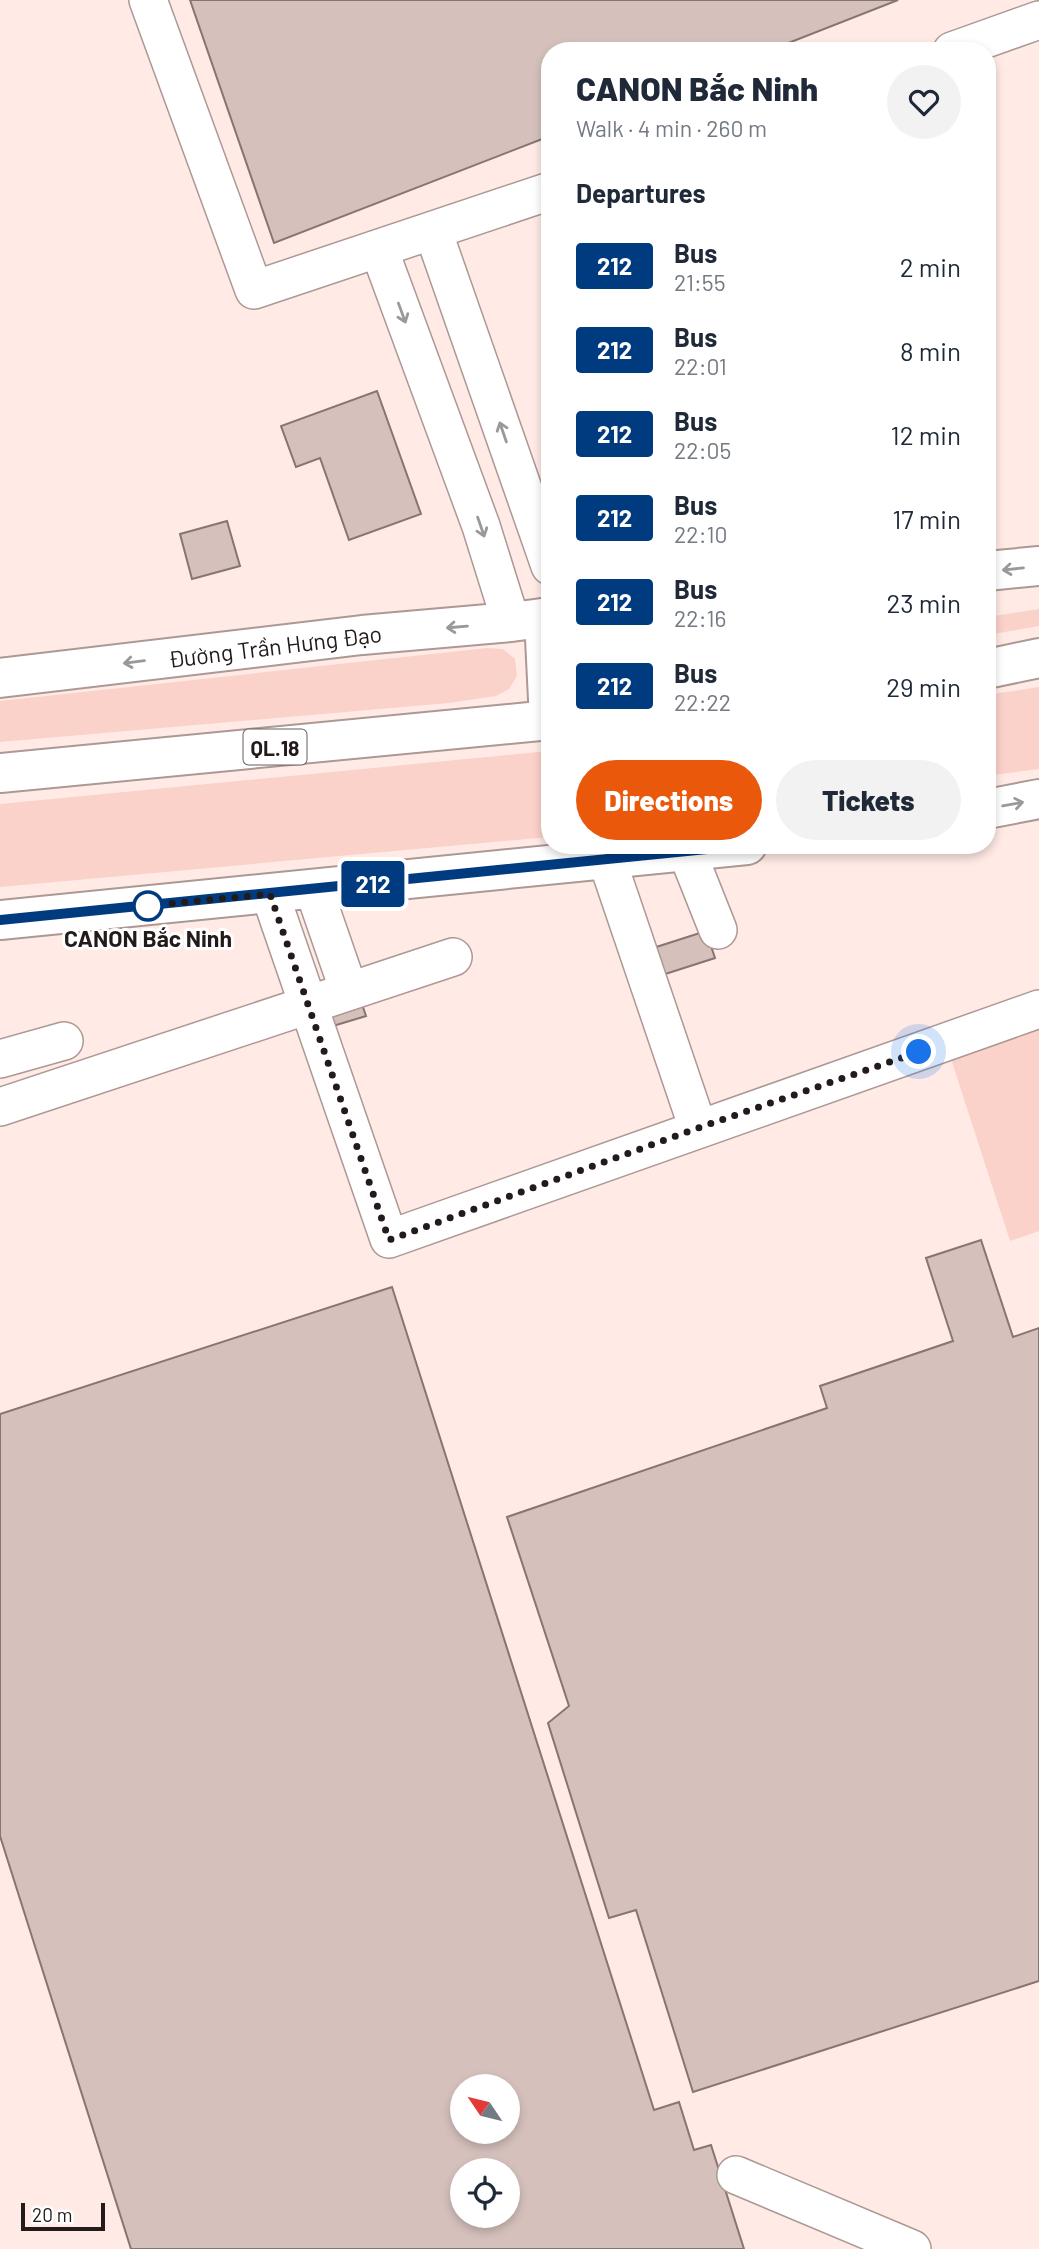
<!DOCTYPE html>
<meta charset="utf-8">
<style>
body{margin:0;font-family:Barlow,sans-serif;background:#f2f2f3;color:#1f2937;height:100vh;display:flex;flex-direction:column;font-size:26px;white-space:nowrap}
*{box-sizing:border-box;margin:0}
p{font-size:23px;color:#747a83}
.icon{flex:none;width:38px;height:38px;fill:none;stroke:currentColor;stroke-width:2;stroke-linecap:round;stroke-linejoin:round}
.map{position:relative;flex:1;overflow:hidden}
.details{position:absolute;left:541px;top:42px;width:455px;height:812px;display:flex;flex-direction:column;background:#fff;border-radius:28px;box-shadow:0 4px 10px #0003}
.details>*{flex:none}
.badge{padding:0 14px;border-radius:5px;font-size:24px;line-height:46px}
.needle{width:46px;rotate:305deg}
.buttons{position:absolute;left:450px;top:2074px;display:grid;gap:14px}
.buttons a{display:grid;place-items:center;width:70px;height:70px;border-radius:50%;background:#fff;box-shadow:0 4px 10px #0003;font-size:35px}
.scale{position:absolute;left:21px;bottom:18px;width:84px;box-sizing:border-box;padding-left:7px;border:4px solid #231b1a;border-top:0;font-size:19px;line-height:24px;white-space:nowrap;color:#231b1a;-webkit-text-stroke:5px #fff;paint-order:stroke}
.you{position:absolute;width:35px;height:35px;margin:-18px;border:5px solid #fff;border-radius:50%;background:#1a73e8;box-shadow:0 0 0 10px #1a73e833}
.map>.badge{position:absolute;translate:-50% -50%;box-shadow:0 0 0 4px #fff}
h2{padding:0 35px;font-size:26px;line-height:63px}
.round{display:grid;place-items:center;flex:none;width:74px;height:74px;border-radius:37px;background:#f2f2f3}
.summary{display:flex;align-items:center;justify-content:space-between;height:119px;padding:0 35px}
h1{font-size:33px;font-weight:800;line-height:52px}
.action{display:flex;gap:14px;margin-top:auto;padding:14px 35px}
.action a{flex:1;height:80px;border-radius:42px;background:#ea580c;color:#fff;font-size:28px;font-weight:800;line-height:80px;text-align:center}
.action a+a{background:#f2f2f3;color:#1f2937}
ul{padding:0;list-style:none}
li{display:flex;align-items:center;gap:21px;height:84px;padding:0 35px}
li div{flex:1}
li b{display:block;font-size:26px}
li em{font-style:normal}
li .badge{min-width:77px;font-weight:700;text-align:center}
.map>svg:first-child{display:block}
.green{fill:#fad2ca}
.building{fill:#d5c0bc;stroke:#877571;stroke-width:2;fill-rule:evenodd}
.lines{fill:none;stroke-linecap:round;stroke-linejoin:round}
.minor-casing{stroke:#ac9894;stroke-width:40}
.major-casing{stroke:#ac9894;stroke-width:42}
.highway-casing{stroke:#ac9894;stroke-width:42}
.minor{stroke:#fff;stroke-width:37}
.major{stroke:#fff;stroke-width:38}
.highway{stroke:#fff;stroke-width:38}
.oneway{stroke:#9c9898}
.line-casing{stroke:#fff;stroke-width:16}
.line{stroke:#003b80;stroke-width:10}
.walk{stroke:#231b1a;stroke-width:7;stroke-dasharray:0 12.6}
.stop-dot{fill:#fff;stroke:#003b80;stroke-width:3.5}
.labels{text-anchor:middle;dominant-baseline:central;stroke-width:6;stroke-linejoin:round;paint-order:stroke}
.shield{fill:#fff;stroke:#655f5f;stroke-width:2}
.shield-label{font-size:21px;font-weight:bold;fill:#231b1a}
.street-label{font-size:23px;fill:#231b1a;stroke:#fff}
.stop-label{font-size:23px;font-weight:bold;fill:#231b1a;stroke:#fff}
</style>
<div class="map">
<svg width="1039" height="2249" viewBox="0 0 1039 2249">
<rect width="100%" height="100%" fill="#ffeae5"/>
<g class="green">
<path d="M1039 609V626L987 635V617Z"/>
<path d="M487 648 503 649 515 659 517 676 509 689 496 696 449 703 0 742V701Z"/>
<path d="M1039 687V769L987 776V695Z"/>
<path d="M549 751V837L0 887V804Z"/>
<path d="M1039 1030V1231L1010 1241 951 1059Z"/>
</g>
<g class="building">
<path d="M190 0H898L768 51H550V136L274 243Z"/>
<path d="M377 391 421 514 349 540 320 458 296 467 281 426Z"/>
<path d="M227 521 240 566 192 579 180 534Z"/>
<path d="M706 931 715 958 656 977 647 950Z"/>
<path d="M356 986 366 1016 323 1029 314 1000Z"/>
<path d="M981 1240 1013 1337 1039 1328V1981L693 2092 636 1910 609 1918 548 1723 569 1706 507 1517 827 1408 820 1386 953 1341 926 1258Z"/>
<path d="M392 1287 654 2110 679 2102 694 2150 711 2145 744 2249H131L0 1836V1414ZM462 2086H508V2132H462ZM462 2170H508V2216H462Z"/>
</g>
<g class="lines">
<g class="minor-casing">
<g id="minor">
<path d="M148 0 254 290 550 191"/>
<path d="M952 51 1039 20"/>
<path d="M433 231 550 566"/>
<path d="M379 249 481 526 511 622"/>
<path d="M687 852 718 930"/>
<path d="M607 860 698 1128"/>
<path d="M314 890 349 991"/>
<path d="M270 894 389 1239 1039 1009"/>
<path d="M0 1059 64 1041"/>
<path d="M0 1107 453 957"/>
<path d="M736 2175 912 2249"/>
</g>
</g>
<g class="major-casing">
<g id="major">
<path d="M987 571 1039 566"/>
<path d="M0 678 362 635 511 622 550 617"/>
<path d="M987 809 1039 799"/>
<path d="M0 920 747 845"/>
</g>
</g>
<g class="highway-casing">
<g id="highway">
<path d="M544 618 549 720"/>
<path d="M987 669 1039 658"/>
<path d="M0 773 550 720"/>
</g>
</g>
<use href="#minor" class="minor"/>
<use href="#major" class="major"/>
<use href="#highway" class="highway"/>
</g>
<defs><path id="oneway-shaft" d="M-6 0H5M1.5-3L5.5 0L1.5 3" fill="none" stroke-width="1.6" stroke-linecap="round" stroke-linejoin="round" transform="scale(1.75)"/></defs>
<g class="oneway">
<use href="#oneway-shaft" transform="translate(402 313) rotate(70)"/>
<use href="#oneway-shaft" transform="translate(503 432) rotate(-109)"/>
<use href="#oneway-shaft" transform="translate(481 527) rotate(71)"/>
<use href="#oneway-shaft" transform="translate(1013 569) rotate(174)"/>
<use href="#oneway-shaft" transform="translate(457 627) rotate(175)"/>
<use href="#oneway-shaft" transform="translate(134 662) rotate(173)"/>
<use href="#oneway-shaft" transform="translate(1013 804) rotate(-10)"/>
</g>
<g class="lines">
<g class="line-casing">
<path id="line" d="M0 920 747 845"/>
</g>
<use href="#line" class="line"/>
<path class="walk" d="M148 906 135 907 270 894 389 1240 698 1128 919 1052"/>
</g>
<circle class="stop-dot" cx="148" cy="906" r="14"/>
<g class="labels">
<rect class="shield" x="243.5" y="729.5" width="63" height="35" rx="5"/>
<g class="shield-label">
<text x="275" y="747">QL.18</text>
</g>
<g class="street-label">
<text transform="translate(275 646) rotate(-7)">Đường Trần Hưng Đạo</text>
</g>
<g class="stop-label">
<text x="148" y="938">CANON Bắc Ninh</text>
</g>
</g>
</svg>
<div class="buttons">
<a><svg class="needle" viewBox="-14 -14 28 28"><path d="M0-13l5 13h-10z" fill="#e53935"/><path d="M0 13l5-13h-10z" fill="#747a83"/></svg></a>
<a><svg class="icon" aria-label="locate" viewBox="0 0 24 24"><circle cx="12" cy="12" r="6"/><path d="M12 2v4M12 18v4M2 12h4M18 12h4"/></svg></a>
</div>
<div class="scale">20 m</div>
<div class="you" style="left:919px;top:1052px"></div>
<b class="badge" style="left:373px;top:884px;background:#003b80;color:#fff">212</b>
<section class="details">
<div class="summary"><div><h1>CANON Bắc Ninh</h1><p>Walk · 4 min · 260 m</p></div><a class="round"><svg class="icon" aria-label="heart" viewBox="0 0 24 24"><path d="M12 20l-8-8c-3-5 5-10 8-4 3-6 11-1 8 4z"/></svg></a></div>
<h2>Departures</h2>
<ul>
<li><span class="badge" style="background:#003b80;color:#fff">212</span><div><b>Bus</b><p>21:55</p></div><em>2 min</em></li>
<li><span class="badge" style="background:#003b80;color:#fff">212</span><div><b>Bus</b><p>22:01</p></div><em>8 min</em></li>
<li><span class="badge" style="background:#003b80;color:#fff">212</span><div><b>Bus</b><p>22:05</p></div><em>12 min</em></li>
<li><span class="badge" style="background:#003b80;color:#fff">212</span><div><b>Bus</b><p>22:10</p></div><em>17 min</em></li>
<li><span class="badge" style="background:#003b80;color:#fff">212</span><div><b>Bus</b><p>22:16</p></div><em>23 min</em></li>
<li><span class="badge" style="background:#003b80;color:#fff">212</span><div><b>Bus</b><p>22:22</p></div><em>29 min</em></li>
</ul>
<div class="action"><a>Directions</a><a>Tickets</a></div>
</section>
</div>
